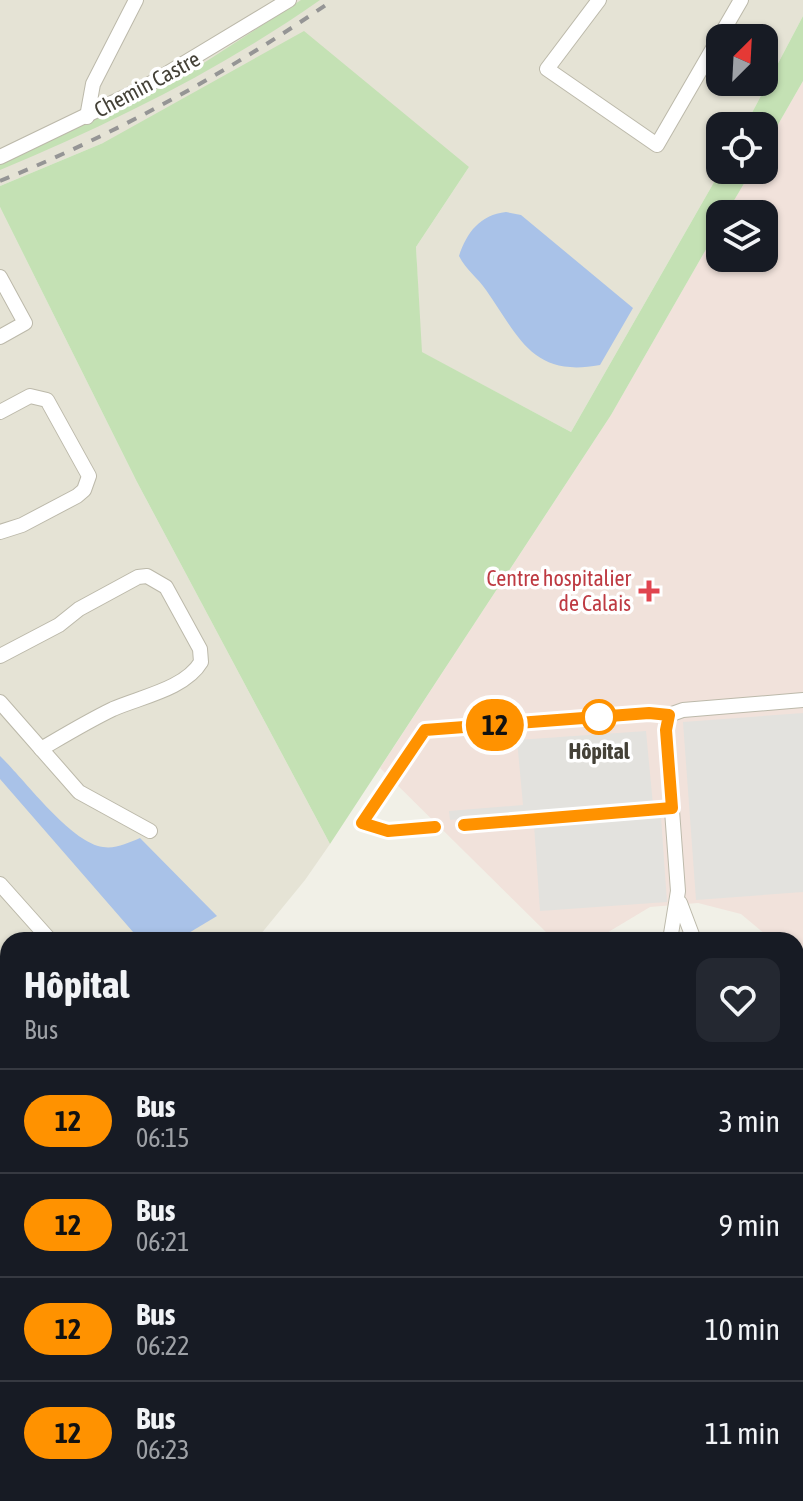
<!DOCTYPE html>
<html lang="fr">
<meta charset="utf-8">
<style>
body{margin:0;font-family:"Asap Condensed",sans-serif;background:#242831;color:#f1f3f6;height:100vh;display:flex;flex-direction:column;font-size:30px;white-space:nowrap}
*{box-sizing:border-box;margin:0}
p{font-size:26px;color:#9ea1a6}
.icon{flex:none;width:44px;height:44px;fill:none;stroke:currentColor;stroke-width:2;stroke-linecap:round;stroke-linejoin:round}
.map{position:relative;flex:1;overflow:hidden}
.drawer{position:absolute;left:0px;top:932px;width:804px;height:570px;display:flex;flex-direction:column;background:#171b24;border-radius:24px 24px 0 0;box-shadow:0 2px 6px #0004}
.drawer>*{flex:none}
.badge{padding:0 16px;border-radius:26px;font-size:28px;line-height:52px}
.needle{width:52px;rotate:24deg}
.tools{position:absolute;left:706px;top:24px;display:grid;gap:16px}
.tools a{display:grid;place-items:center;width:72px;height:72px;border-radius:16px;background:#171b24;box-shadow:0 2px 6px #0004;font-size:40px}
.map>.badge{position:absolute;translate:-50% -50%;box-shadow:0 0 0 4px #fff}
.round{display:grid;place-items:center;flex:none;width:84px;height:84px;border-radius:16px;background:#242831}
.summary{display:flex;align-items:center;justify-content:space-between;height:136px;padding:0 24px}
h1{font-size:38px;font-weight:700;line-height:60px}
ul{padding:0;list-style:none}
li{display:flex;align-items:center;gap:24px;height:104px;padding:0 24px;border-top:2px solid #363941}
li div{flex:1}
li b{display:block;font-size:30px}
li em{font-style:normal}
li .badge{min-width:88px;font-weight:700;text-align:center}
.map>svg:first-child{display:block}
.residential{fill:#e5e3d5;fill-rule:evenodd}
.medical{fill:#f1e2db}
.green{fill:#c4e1b4}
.parking{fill:#e3e2de}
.water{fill:#a9c2e8}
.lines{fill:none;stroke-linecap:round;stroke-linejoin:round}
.street-casing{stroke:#bcb9aa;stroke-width:16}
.secondary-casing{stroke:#c9c699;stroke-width:22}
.primary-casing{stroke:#d6cb70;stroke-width:24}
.street{stroke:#fff;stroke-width:14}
.secondary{stroke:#f8f6ca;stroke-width:20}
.primary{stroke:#f3eb9e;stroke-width:22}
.rail{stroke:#959595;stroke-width:4;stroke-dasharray:10 10;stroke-linecap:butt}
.line-casing{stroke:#fff;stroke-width:18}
.line{stroke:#ff9200;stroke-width:12}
.health-dot{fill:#e0444e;stroke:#fff;stroke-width:3}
.stop-dot{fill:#fff;stroke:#ff9200;stroke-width:4}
.labels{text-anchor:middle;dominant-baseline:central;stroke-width:7;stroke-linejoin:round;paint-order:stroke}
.street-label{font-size:22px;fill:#444137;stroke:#fff}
.health-label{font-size:22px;fill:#be3a42;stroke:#fff;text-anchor:end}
.stop-label{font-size:22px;font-weight:bold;fill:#444137;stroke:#fff}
</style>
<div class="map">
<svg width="803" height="1501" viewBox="0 0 803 1501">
<rect width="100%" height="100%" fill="#f1f0e7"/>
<g class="residential">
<path d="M0 0H803V16L745 126H720L721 170 571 432 421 352 416 247 469 167 103 143 0 186ZM720 38H764V82H720Z"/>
<path d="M0 207 137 482 330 844 305 880 256 940H8V1494H170L175 1501H0Z"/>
</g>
<path class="medical" d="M803 81V971H796V940H772L741 914 698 903 650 907 595 940 552 938 380 768 611 415 720 225V258H764V214H726L752 170H764V149Z"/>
<g class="green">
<path d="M301 0H320C220 70 112 123 0 170V162L196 68Z"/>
<path d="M803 16V81L764 149V126H745Z"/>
<path d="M304 31 469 167 416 247 422 352 571 432 721 170H752L726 214H720V225L611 415 330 844 137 482 0 207V186L103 143Z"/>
<path d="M803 1041V1157L796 1158V1061Z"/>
<path d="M796 1211 803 1239V1479L796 1468Z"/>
<path d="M552 1494H785L790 1501H553Z"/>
</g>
<g class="parking">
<path d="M803 713V892L696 900 683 722Z"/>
<path d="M646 731 653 805 450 820 449 811 523 805 517 740Z"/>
<path d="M661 817 667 902 540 911 534 825Z"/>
</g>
<g class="water">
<path d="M506 212 521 215 633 308 600 365C532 378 519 337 486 290 478 278 466 270 459 256 467 232 480 215 506 212Z"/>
<path d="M0 756C24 779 71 843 103 847 116 849 128 843 140 838L217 916 177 940H140L0 779Z"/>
<path d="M802 1156 803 1157V1239L796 1211V1158Z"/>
<path d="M225 1494H357L354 1501H221Z"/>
<path d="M415 1494H552L553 1501H411Z"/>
</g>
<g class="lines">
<g class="street-casing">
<g id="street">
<path d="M599 0 547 69 657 145 741 0"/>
<path d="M87 117 93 84 136 0"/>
<path d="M0 157 143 88 289 0"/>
<path d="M0 277 25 323 0 337"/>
<path d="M0 412 30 396 47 400 89 476 84 490 77 496 22 525 0 532"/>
<path d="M0 656 59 625 79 609 138 577 147 576 166 587 200 649 201 662C185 689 140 697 113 709 88 721 65 735 41 749"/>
<path d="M0 702 79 792 150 831"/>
<path d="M0 884 50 940"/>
<path d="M680 903 694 940"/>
<path d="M670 940 678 891 666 730 669 715 683 710 803 700"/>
<path d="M0 1046 8 1043"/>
</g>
</g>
<g class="secondary-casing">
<g id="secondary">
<path d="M796 998 803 997"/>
<path d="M796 1015H803"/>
<path d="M190 1501 197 1494"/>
<path d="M388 1501 392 1494"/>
</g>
</g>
<g class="primary-casing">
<path id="primary" d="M0 1472 8 1486"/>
</g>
<use href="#street" class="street"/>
<use href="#secondary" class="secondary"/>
<use href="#primary" class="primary"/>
<path class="rail" d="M0 181C118 133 229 72 333 0"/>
</g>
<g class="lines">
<g class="line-casing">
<path id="line" d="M435 827 388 831 362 823 425 730 649 713 669 715 666 730 672 808 464 825"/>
</g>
<use href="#line" class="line"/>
</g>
<path class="health-dot" d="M645 579h8v8h8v8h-8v8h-8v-8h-8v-8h8z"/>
<circle class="stop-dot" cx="599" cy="717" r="16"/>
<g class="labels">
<g class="street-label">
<text transform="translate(147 84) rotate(-28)">Chemin Castre</text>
</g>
<g class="health-label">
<text x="631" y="578">Centre hospitalier<tspan x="631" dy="25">de Calais</tspan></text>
</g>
<g class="stop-label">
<text x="599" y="751">Hôpital</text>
</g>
</g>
</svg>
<div class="tools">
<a><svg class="needle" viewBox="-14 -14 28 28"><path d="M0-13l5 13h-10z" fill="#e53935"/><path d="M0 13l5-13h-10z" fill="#9ea1a6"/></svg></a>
<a><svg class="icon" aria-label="locate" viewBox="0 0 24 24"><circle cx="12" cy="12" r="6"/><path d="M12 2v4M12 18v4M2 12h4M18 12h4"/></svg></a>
<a><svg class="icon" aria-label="layers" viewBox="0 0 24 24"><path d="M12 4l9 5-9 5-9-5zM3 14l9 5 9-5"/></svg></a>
</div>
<b class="badge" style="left:495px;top:725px;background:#ff9200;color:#111">12</b>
<section class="drawer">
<div class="summary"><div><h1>Hôpital</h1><p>Bus</p></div><a class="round"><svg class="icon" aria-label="heart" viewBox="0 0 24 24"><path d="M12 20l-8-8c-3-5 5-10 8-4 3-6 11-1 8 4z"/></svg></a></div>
<ul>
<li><span class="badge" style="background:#ff9200;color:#111">12</span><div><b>Bus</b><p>06:15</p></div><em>3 min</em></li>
<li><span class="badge" style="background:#ff9200;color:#111">12</span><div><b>Bus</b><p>06:21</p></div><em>9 min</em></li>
<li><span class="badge" style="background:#ff9200;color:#111">12</span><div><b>Bus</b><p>06:22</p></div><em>10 min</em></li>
<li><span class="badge" style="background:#ff9200;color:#111">12</span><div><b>Bus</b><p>06:23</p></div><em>11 min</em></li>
</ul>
</section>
</div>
